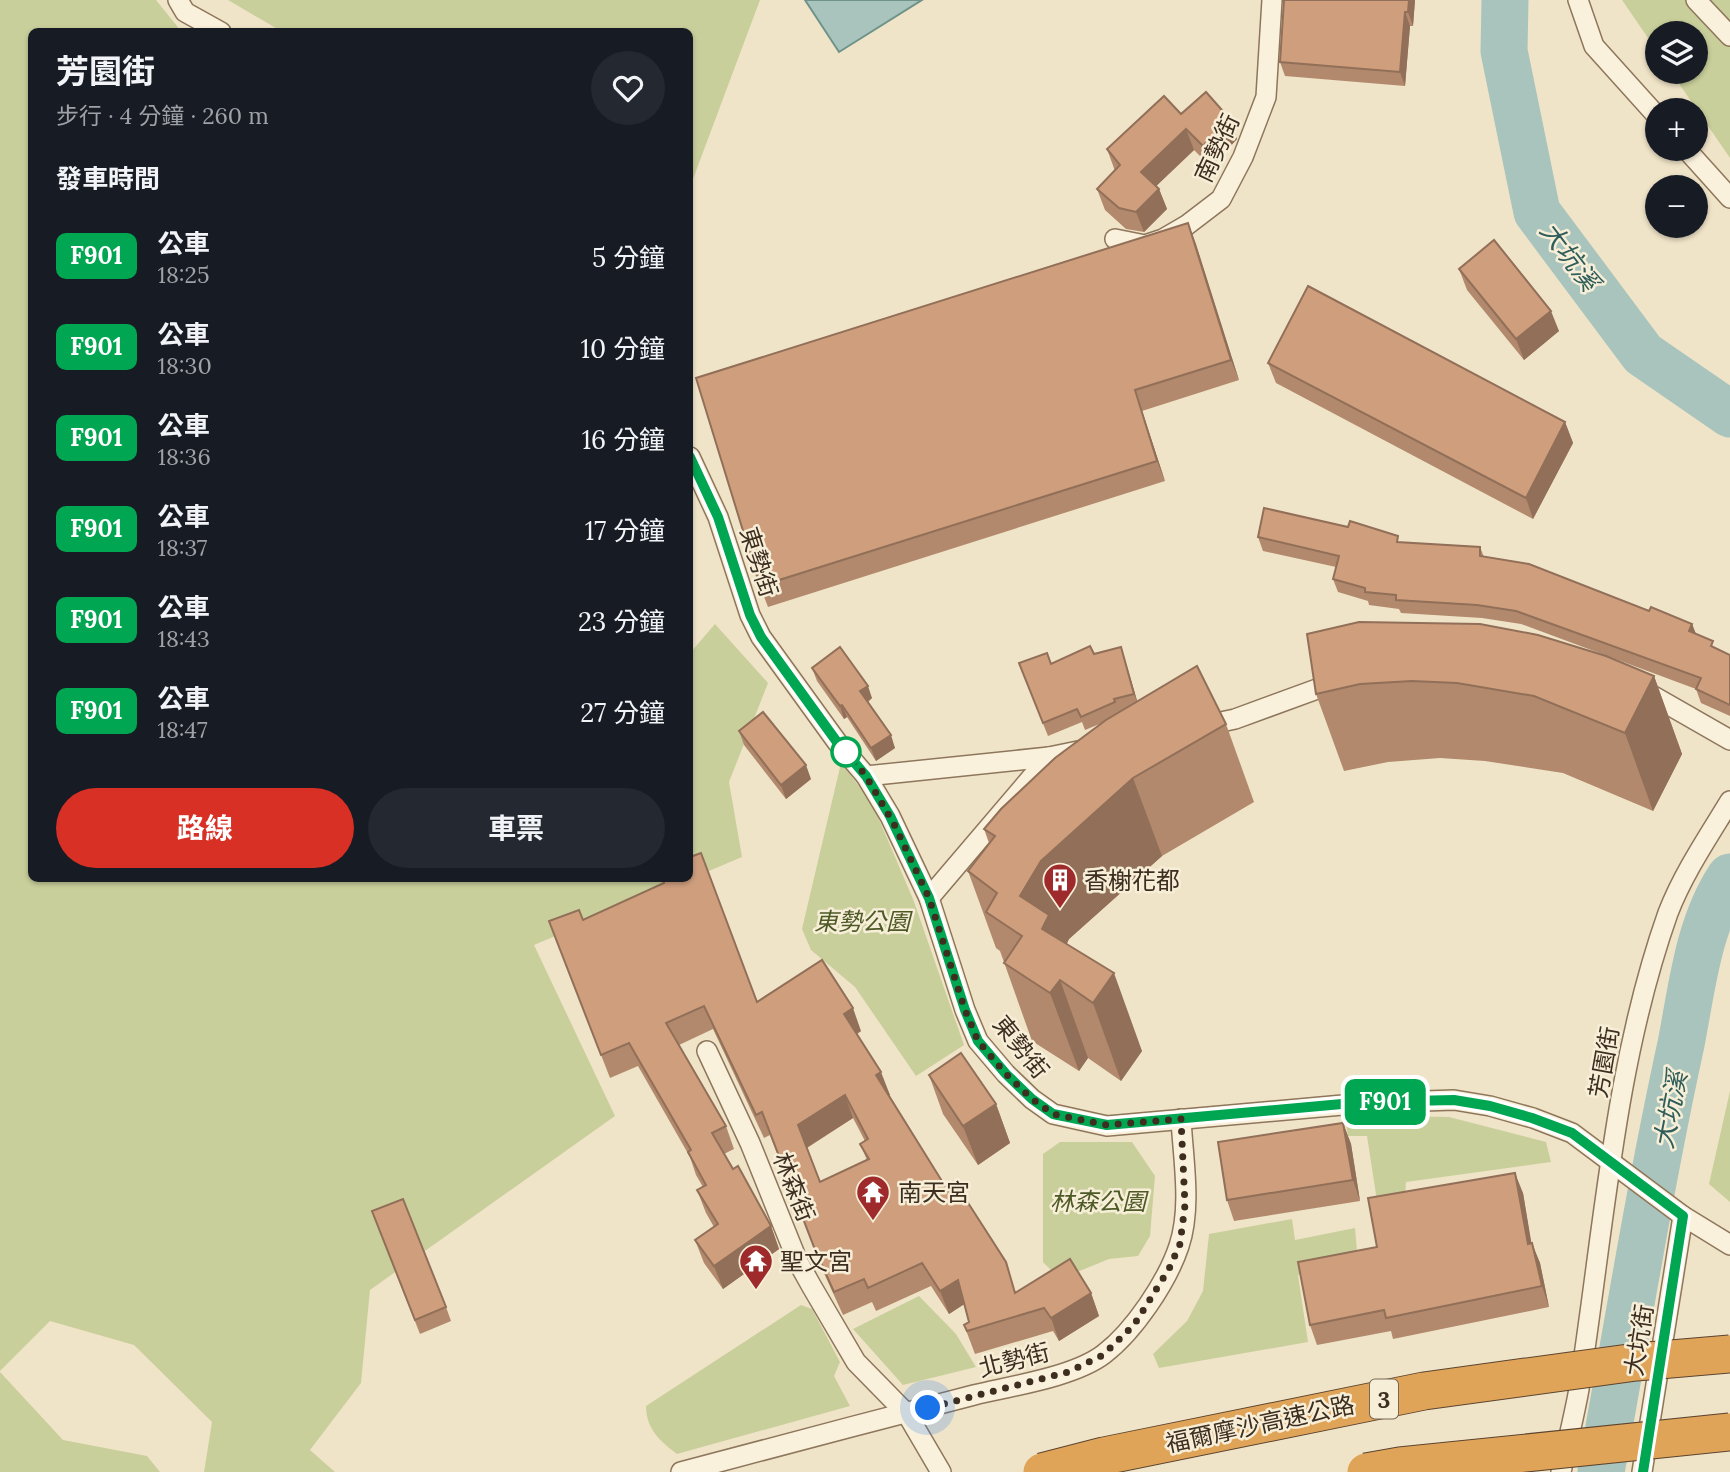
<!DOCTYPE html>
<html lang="zh-TW">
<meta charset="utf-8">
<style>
body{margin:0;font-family:Lora,"Noto Sans TC",serif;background:#242831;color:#f1f3f6;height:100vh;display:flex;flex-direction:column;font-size:26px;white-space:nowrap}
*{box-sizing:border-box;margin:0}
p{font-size:23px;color:#9ea1a6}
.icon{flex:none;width:38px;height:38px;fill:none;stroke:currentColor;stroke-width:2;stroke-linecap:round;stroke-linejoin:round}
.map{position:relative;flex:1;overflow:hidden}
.panel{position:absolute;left:28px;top:28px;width:665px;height:854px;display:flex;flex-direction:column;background:#171b24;border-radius:10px;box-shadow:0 2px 5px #0004}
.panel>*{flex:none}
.badge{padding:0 14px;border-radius:10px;font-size:24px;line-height:46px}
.buttons{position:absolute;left:1645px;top:21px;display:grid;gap:14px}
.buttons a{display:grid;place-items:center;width:63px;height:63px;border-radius:50%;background:#171b24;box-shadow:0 2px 5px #0004;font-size:35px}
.you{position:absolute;width:35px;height:35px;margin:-18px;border:5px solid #fff;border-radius:50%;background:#1a73e8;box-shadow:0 0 0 10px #1a73e833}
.map>.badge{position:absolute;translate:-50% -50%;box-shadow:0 0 0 4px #fff}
h2{padding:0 28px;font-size:26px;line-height:63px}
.round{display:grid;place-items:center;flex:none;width:74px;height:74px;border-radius:37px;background:#242831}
.overview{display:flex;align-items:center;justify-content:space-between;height:119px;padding:0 28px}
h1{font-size:33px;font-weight:700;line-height:52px}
.cta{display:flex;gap:14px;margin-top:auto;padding:14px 28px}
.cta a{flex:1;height:80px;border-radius:42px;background:#d93025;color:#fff;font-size:28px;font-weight:700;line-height:80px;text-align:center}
.cta a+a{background:#242831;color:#f1f3f6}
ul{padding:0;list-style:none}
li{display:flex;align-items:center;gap:21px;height:91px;padding:0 28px}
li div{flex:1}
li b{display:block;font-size:26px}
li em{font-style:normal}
li .badge{min-width:77px;font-weight:700;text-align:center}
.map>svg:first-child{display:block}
.green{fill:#c9cf9b}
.water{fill:#a9c4bc;stroke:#6f938a;stroke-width:2}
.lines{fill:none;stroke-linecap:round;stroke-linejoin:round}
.river{stroke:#a9c4bc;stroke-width:47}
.minor-casing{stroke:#8d765c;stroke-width:22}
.minor{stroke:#faf1dc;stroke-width:19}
.motorway-bridge-casing{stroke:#5b4430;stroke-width:39;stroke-linecap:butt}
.motorway-bridge{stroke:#e0a458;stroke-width:37}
.wall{fill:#b2896c;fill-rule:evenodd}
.shaded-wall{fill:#916f58}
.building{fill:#cf9f7d;stroke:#916f58;stroke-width:2;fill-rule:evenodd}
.line-casing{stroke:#fff;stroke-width:16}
.line{stroke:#00a651;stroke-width:10}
.walk{stroke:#3d2e20;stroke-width:7;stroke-dasharray:0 12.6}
.stop-dot{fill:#fff;stroke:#00a651;stroke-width:3.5}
.labels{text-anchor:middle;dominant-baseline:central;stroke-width:5;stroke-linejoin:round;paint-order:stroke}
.shield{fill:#f7eed8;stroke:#756857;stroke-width:2}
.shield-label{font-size:23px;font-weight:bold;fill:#3d2e20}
.street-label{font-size:24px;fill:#3d2e20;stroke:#f7eed8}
.poi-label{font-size:24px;fill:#3d2e20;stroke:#f7eed8;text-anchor:start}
.park-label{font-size:24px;font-style:italic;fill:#4d5a26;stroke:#f7eed8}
.water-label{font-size:26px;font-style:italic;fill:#2f5d5a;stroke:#f7eed8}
</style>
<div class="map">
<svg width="1730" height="1472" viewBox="0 0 1730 1472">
<rect width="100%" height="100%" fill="#f0e4c8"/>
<g class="green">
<path d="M0 0H156L181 31 32 32V878H690V653L715 624 768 683 729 782 742 857 534 945 615 1116 370 1290 361 1383 310 1450 335 1472H204L212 1422 134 1345 50 1321 0 1371Z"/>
<path d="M228 0H760L690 187V32L281 31Z"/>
<path d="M1622 0H1730V158L1671 72H1696V33H1657V51Z"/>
<path d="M841 763 872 803 913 899 964 1045 916 1076 855 987 811 950 802 929Z"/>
<path d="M1730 1091V1202L1709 1184Z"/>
<path d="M1406 1116 1449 1117 1546 1142 1551 1162 1406 1182 1405 1197 1377 1201 1367 1136H1348L1345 1119Z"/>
<path d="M1060 1142H1132L1155 1176 1150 1236 1138 1256 1109 1259 1060 1279 1043 1262V1154Z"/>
<path d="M1292 1219 1295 1240 1355 1228 1358 1263 1298 1275 1308 1342 1159 1368 1153 1354 1187 1321 1203 1291 1209 1234Z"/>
<path d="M919 1296 956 1334 976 1367 903 1385 853 1329Z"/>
<path d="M801 1305 812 1309 840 1362 834 1376 850 1406 677 1454C660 1441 646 1429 646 1406Z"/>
<path d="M0 1372 63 1440 147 1456 160 1472H0Z"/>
</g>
<path class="water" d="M805 0H922L839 52Z"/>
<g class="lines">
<g class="river">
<path d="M1505 0 1504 51 1537 212 1643 354 1730 414"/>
<path d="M1601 1472C1627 1329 1650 1186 1681 1044 1692 988 1698 925 1730 877"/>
</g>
<g class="minor-casing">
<g id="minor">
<path d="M178 0 185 12 221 32"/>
<path d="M1578 0 1594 46 1657 116"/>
<path d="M1696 0 1730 36"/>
<path d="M1686 149 1730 198"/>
<path d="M1115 239 1145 245 1163 239 1187 225 1221 199 1243 157 1266 97 1272 0"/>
<path d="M690 457 718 517 750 615 761 637 837 742 866 776 890 816 929 898 965 1010 978 1041 1006 1074 1032 1099 1053 1114 1107 1126 1365 1103 1454 1100 1490 1106 1533 1118 1572 1133 1683 1216 1730 1245"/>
<path d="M1641 689 1730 740"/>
<path d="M1198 727 1235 719 1339 681"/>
<path d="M866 776 1049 757"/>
<path d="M929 898 1049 757 1083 750"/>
<path d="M707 1051 750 1143 798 1262 812 1287 856 1362 907 1414 941 1472"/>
<path d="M681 1472C779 1446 876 1420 974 1395 1011 1386 1074 1377 1104 1354 1134 1331 1167 1282 1179 1246 1192 1207 1183 1159 1181 1119"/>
<path d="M1561 1472C1567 1444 1574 1417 1579 1389 1604 1230 1614 1065 1668 913 1683 874 1708 837 1730 801"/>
<path d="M1642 1472 1683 1216"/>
</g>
</g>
<use href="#minor" class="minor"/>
<g class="motorway-bridge-casing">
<g id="motorway-bridge">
<path d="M1042 1472 1104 1456 1424 1391 1636 1362 1730 1354"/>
<path d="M1366 1472 1400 1466 1730 1432"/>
</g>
</g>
<use href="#motorway-bridge" class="motorway-bridge"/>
</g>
<g class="wall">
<path d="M1284 0H1415L1413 26H1410L1405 86 1285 76 1280 62Z"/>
<path d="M1181 114 1237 139 1211 167 1194 150 1156 186 1159 189 1167 209 1144 232 1126 229 1105 210 1097 189 1115 171 1107 149Z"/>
<path d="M1188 223 1239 380 1142 411 1165 481 768 607 760 586Z"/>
<path d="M1459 269 1559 331 1524 360 1467 290Z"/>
<path d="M1268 363 1565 422 1573 443 1533 519 1276 383Z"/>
<path d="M1258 537 1400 542 1480 547 1484 557 1692 624 1696 634 1716 649 1730 655V716L1701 703 1696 689 1521 624 1482 618 1401 613 1399 609 1369 605 1368 601 1338 592 1333 579 1336 567 1263 551Z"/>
<path d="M1307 634 1654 676 1682 754 1653 811 1563 773 1485 761 1440 758 1388 762 1344 771 1316 694Z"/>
<path d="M1121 647 1137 701 1226 724 1254 802 1162 856 1069 939 1067 944 1142 1051 1121 1081 1088 1058 1079 1071 1032 1041 1000 951 996 948 968 871 989 843 984 829 1102 723 1085 730 1082 722 1048 736 1024 676 1051 664Z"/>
<path d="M812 668 872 698 868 702 895 748 876 761 847 717 844 719 817 681Z"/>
<path d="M739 731 811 779 786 799 744 745Z"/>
<path d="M583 920 757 1002 861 1031 857 1034 890 1095H889L945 1186 1016 1292 1091 1293 1099 1316 1059 1341 1053 1331 975 1354 964 1325 969 1322 964 1304 949 1314 931 1286 876 1311 872 1302 843 1315 823 1271 770 1135 764 1138 713 1029 679 1045 726 1126 734 1149 724 1154 733 1169 771 1226 779 1249 723 1289 704 1263 695 1240 714 1227 706 1213 697 1190 703 1187 696 1175 690 1157 638 1066 610 1078 549 921ZM853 1118 865 1141 860 1144 867 1160 820 1182 807 1148Z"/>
<path d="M929 1075 996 1104 1010 1143 978 1165 943 1114Z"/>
<path d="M1343 1123 1351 1144 1360 1201 1234 1221 1227 1200Z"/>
<path d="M1523 1193 1531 1243 1540 1263 1549 1307 1393 1339 1391 1331 1317 1345 1310 1325 1377 1247Z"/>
<path d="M377 1225 446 1307 451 1321 420 1334Z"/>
</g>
<g class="shaded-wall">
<path d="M1409 0H1415L1413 26 1408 12Z"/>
<path d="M1405 12 1410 26 1405 86 1400 72Z"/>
<path d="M1229 118 1237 139 1211 167 1203 146Z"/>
<path d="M1186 129 1194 150 1149 193 1141 172Z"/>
<path d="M1159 189 1167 209 1144 232 1136 212Z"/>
<path d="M1188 223 1196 244 1239 380 1231 360Z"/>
<path d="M1551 311 1559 331 1524 360 1516 339Z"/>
<path d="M1135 390 1142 411 1165 481 1157 461Z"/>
<path d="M1565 422 1573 443 1533 519 1526 498Z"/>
<path d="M1692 624 1697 637 1689 631Z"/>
<path d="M1121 647 1125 660 1139 707 1134 694Z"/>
<path d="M1654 676 1682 754 1653 811 1625 733Z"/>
<path d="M868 686 872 698 865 704 860 691Z"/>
<path d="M842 705 847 717 844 719 840 706Z"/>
<path d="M891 735 895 748 876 761 871 748Z"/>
<path d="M806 765 811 779 786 799 781 785Z"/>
<path d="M1133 778 1162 856 1069 939 1062 951 1077 992 1020 896 1041 861Z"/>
<path d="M1114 973 1142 1051 1121 1081 1093 1003Z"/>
<path d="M1060 980 1088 1058 1079 1071 1050 993Z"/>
<path d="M853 1008 861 1031 852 1037 844 1014Z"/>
<path d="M881 1072 890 1095 885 1098 876 1075Z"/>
<path d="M845 1095 853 1118 806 1148 798 1125Z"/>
<path d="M996 1104 1010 1143 978 1165 963 1126Z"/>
<path d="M1343 1123 1351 1144 1360 1201 1353 1180Z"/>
<path d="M1515 1173 1523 1193 1535 1264 1528 1244Z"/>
<path d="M771 1226 779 1249 723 1289 714 1266Z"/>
<path d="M1532 1243 1540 1263 1549 1307 1542 1286Z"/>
<path d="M958 1280 966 1303 949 1314 940 1291Z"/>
<path d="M1091 1293 1099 1316 1059 1341 1051 1318Z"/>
</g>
<g class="building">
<path d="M1284 0H1409L1408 12H1405L1400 72 1280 62Z"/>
<path d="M1206 92 1229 118 1203 146 1186 129 1141 172 1159 189 1136 212 1119 208 1097 189 1120 165 1107 149 1164 96 1181 114Z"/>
<path d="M1188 223 1231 360 1135 390 1157 461 760 586 696 378Z"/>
<path d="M1494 240 1551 311 1516 339 1459 269Z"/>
<path d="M1308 286 1565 422 1526 498 1268 363Z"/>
<path d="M1264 508 1348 527 1350 521 1398 536 1397 542 1480 547V556L1529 564 1649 611 1651 607 1692 624 1689 631 1713 641 1711 646 1730 655V705L1696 689 1701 678 1516 611 1477 605 1396 600V595L1365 592V588L1333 579 1339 556 1258 537Z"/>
<path d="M1359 622 1480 624 1538 635 1606 656 1654 676 1625 733 1534 696 1457 683 1412 681 1360 684 1316 694 1307 634Z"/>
<path d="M1090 646 1094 654 1121 647 1134 694 1114 699 1115 702 1081 717 1077 709 1043 723 1019 663 1047 653 1051 664Z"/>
<path d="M840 647 868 686 860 691 891 735 871 748 842 705 840 706 812 668Z"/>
<path d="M1197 666 1226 724 1133 778 1041 861 1020 896 1049 915 1042 929 1114 973 1093 1003 1060 980 1050 993 1004 963 1022 936 986 912 997 893 968 871 995 836 984 829 1001 809 1055 758 1106 720Z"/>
<path d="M763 712 806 765 781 785 739 731Z"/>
<path d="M701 853 757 1002 822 960 853 1008 844 1014 881 1072 876 1075 945 1186 954 1181 1006 1262 1015 1293 1070 1259 1091 1293 1051 1318 1044 1308 967 1331 964 1325 969 1322 958 1280 940 1291 922 1263 868 1288 864 1279 834 1292 814 1247 762 1112 756 1115 704 1006 666 1023 726 1126 712 1133 733 1169 738 1166 771 1226 714 1266 695 1240 718 1224 697 1190 706 1185 688 1152 691 1150 629 1043 601 1055 549 921 579 910 583 920 664 883 662 878H690V857ZM845 1095 868 1139 860 1144 869 1159 820 1182 798 1125Z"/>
<path d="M961 1053 996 1104 963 1126 929 1075Z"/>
<path d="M1343 1123 1353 1180 1227 1200 1218 1142Z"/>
<path d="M1515 1173 1528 1244 1532 1243 1542 1286 1386 1318 1384 1310 1310 1325 1298 1262 1377 1247 1368 1198Z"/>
<path d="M403 1199 446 1307 415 1320 372 1211Z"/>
</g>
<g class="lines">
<g class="line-casing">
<path id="line" d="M690 457 718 517 750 615 761 637 837 742 866 776 890 816 929 898 965 1010 978 1041 1006 1074 1032 1099 1053 1114 1107 1125 1364 1102 1454 1100 1490 1106 1532 1118 1572 1133 1683 1216 1643 1472"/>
</g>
<use href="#line" class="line"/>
<path class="walk" d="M846 752 866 776 895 826 929 898 965 1010 978 1041 1006 1074 1032 1099 1053 1114 1107 1125 1181 1119 1185 1205 1180 1244 1169 1269 1134 1325 1103 1355 1068 1372 928 1408"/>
</g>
<defs>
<g id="building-pin" transform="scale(1.75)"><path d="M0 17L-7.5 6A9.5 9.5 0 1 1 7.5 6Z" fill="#9e2a2b" stroke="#f7eed8"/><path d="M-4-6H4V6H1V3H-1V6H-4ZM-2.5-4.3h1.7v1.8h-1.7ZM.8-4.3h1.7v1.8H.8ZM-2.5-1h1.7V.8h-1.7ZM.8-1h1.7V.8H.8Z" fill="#fff"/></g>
<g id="temple-pin" transform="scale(1.75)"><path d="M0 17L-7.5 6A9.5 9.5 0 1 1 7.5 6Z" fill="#9e2a2b" stroke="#f7eed8"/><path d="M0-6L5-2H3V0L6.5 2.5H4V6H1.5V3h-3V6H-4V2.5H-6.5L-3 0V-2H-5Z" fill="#fff"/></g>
</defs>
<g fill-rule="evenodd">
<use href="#building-pin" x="1060" y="880"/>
<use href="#temple-pin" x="873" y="1192"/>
<use href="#temple-pin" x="756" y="1261"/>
</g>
<circle class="stop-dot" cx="846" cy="752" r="14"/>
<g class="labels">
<rect class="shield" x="1370" y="1379.5" width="28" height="39" rx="5"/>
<g class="shield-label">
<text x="1384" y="1399">3</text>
</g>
<g class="street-label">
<text transform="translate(1217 148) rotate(-65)">南勢街</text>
<text transform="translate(759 562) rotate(72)">東勢街</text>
<text transform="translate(1021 1047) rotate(51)">東勢街</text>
<text transform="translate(1604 1062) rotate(-80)">芳園街</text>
<text transform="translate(794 1187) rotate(68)">林森街</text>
<text transform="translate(1639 1340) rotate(-81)">大坑街</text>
<text transform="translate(1014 1360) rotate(-14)">北勢街</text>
<text transform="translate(1260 1424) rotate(-12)">福爾摩沙高速公路</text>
</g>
<g class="poi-label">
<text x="1084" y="880">香榭花都</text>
<text x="898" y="1192">南天宮</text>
<text x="780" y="1261">聖文宮</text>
</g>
<g class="park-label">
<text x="862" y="921">東勢公園</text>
<text x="1098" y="1201">林森公園</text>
</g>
<g class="water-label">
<text transform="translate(1570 256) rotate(53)">大坑溪</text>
<text transform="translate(1670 1110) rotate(-79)">大坑溪</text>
</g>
</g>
</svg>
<div class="buttons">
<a><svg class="icon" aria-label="layers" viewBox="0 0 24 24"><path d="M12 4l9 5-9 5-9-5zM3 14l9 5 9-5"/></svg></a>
<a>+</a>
<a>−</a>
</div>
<div class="you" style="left:928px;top:1408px"></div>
<b class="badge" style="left:1385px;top:1102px;background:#00a651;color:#fff">F901</b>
<section class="panel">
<div class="overview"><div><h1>芳園街</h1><p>步行 · 4 分鐘 · 260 m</p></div><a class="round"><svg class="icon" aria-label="heart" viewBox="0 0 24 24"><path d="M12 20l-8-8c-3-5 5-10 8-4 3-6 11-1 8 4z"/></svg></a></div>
<h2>發車時間</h2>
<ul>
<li><span class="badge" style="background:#00a651;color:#fff">F901</span><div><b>公車</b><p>18:25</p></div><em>5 分鐘</em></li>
<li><span class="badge" style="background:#00a651;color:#fff">F901</span><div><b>公車</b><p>18:30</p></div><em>10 分鐘</em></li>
<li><span class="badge" style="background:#00a651;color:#fff">F901</span><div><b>公車</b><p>18:36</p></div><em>16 分鐘</em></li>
<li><span class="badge" style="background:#00a651;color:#fff">F901</span><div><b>公車</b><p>18:37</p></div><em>17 分鐘</em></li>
<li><span class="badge" style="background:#00a651;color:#fff">F901</span><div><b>公車</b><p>18:43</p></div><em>23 分鐘</em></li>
<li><span class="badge" style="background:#00a651;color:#fff">F901</span><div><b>公車</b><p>18:47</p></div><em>27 分鐘</em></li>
</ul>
<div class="cta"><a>路線</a><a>車票</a></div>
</section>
</div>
